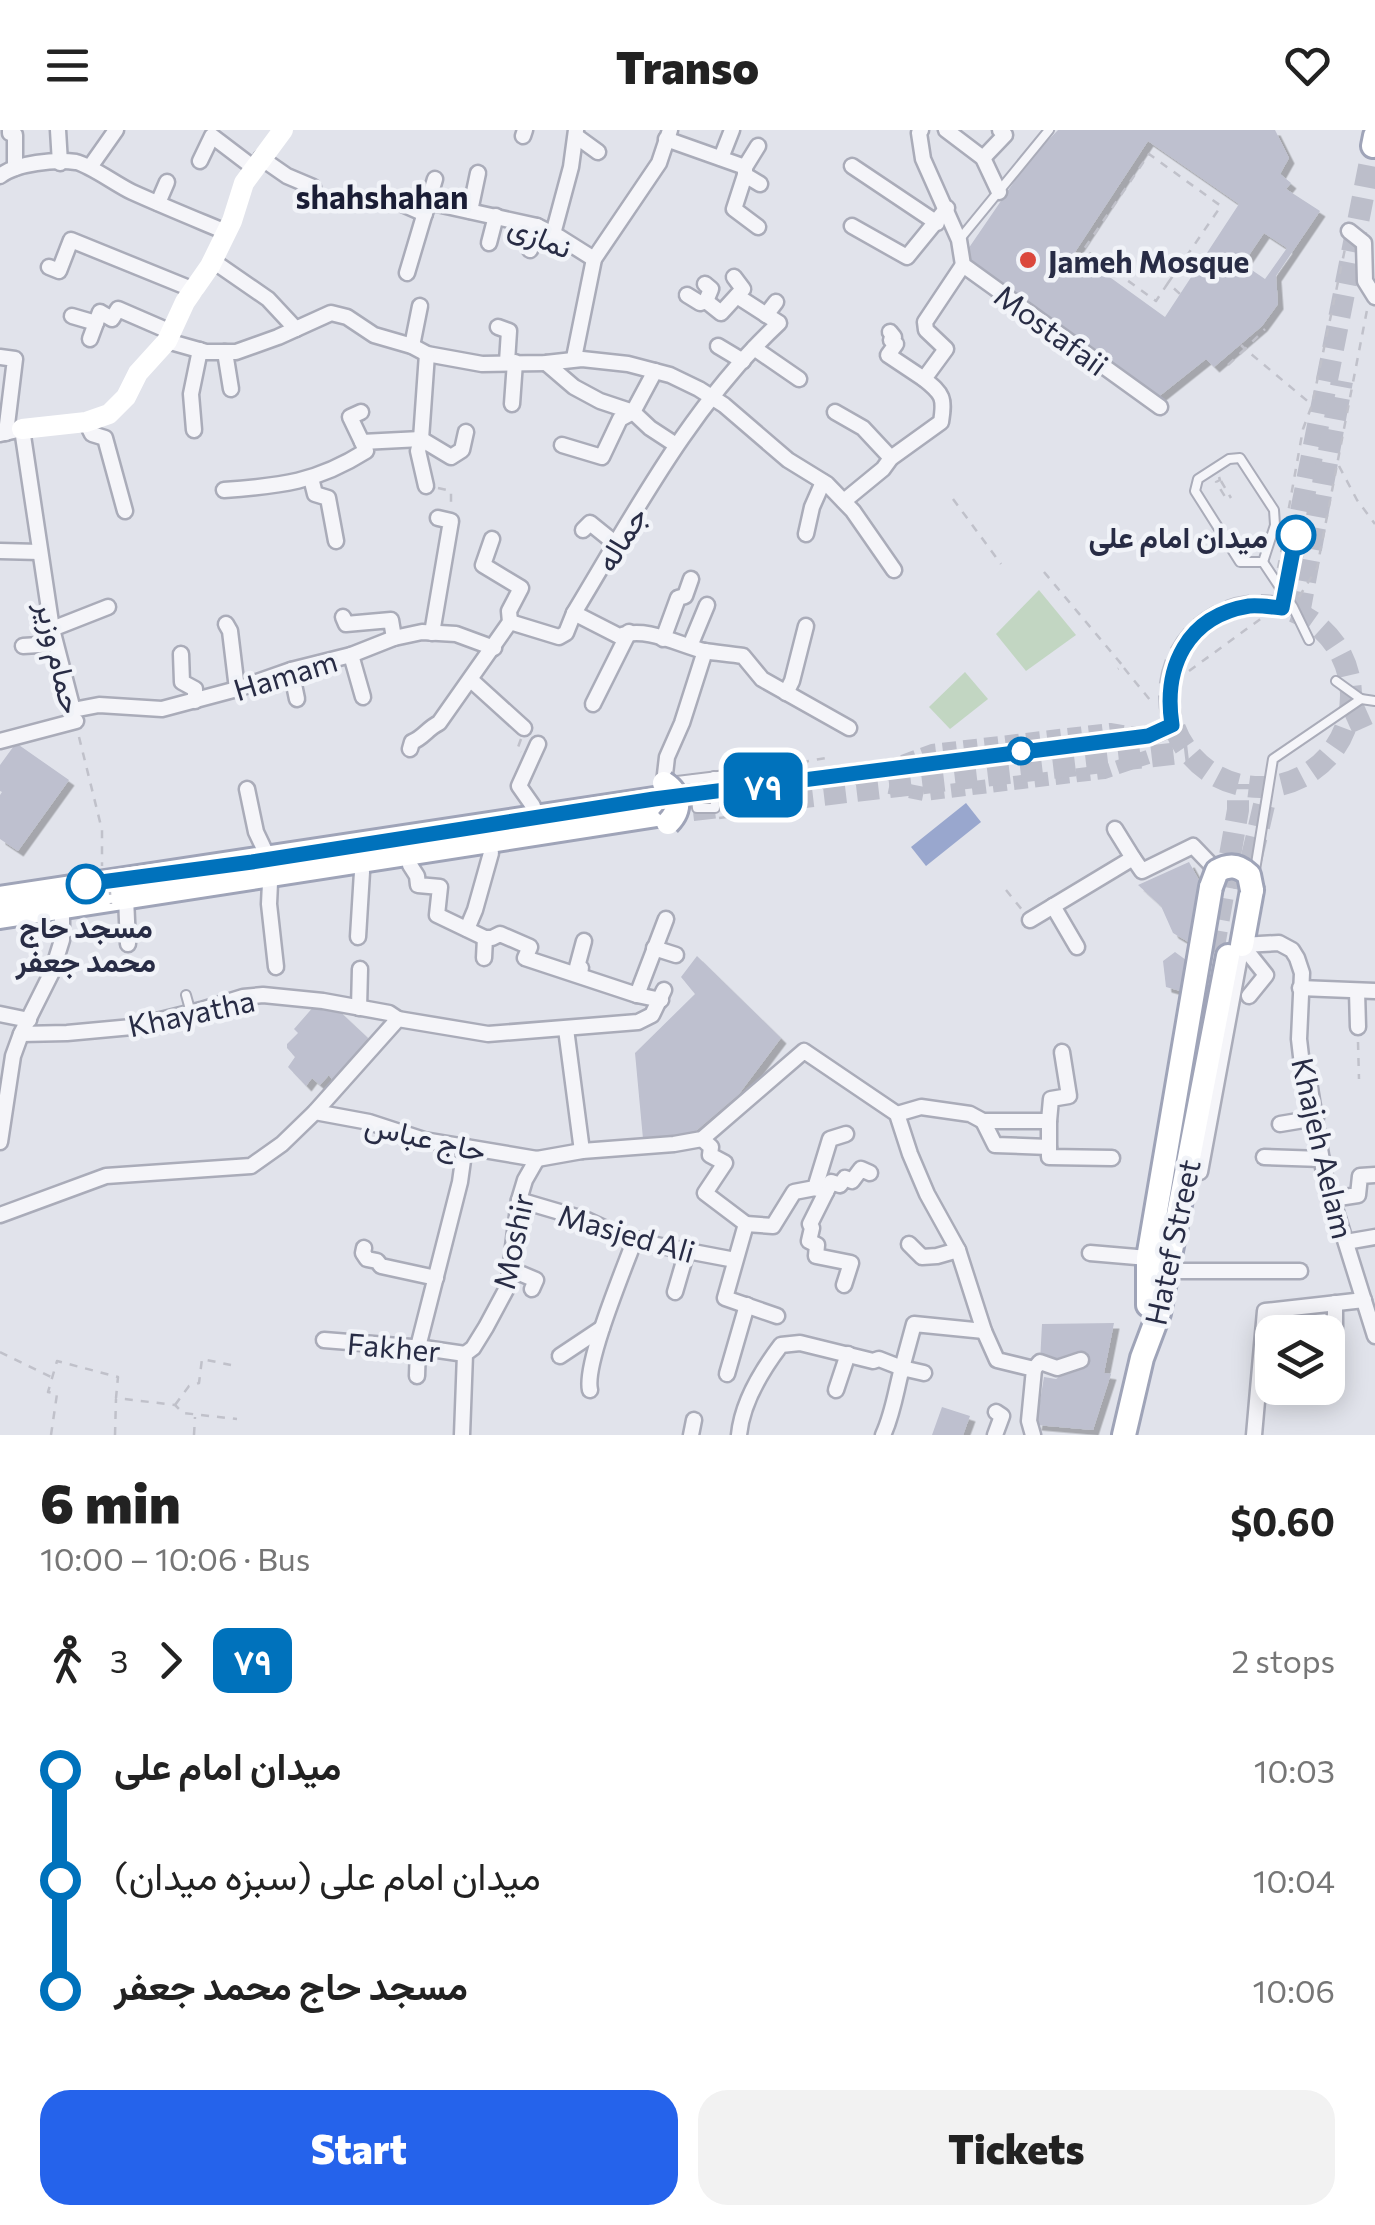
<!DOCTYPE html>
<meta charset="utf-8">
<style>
body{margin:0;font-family:Commissioner,Vazirmatn,sans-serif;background:#f2f2f2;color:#222;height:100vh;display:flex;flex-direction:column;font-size:38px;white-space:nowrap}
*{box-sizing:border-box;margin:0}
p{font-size:32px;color:#767676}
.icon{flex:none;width:55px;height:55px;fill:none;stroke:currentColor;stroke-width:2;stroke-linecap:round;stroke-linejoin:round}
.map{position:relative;height:1305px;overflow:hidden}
.sheet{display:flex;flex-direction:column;background:#fff;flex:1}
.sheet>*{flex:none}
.badge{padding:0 20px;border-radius:15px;font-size:35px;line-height:65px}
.tools{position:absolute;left:1255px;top:1185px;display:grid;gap:20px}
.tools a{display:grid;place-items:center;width:90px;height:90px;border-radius:20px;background:#fff;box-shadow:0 5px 25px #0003;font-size:50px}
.map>.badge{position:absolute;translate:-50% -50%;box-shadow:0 0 0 5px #fff}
.legs{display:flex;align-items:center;gap:15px;height:110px;padding:0 40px;font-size:32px}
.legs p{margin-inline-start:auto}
.summary{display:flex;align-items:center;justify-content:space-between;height:170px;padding:0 40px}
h1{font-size:55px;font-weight:800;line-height:75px}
.cta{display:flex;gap:20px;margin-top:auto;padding:20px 40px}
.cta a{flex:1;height:115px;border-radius:30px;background:#2563eb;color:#fff;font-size:40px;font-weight:800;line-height:115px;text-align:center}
.cta a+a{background:#f2f2f2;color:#222}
ul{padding:0 40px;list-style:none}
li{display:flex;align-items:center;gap:35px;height:110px;font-size:38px}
li i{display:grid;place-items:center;width:15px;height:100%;margin:0 12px;background:currentColor}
li i::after{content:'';width:25px;height:25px;margin:-12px;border:8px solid;border-radius:50%;background:#fff}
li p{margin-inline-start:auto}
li:first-child i{background:linear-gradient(#0000 50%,currentColor 0)}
li:last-child i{background:linear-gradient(currentColor 50%,#0000 0)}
header{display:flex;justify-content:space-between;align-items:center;height:130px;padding:0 40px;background:#fff;font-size:45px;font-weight:800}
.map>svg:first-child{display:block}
.green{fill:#c2d6c2}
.water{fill:#99a7ce}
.building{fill:#bec0cf;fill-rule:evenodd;filter:url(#shadow)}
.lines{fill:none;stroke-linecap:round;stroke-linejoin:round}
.street-tunnel{stroke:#bcbeca;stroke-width:14;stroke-dasharray:14 7;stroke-linecap:butt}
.primary-tunnel{stroke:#bcbeca;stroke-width:22;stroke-dasharray:22 11;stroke-linecap:butt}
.lane-casing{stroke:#aaacb9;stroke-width:12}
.street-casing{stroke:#aaacb9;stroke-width:19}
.primary-casing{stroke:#9fa4b8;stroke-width:28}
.path{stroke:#c0c1ca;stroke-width:2.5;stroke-dasharray:8 8;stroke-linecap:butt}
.lane{stroke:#f5f5f9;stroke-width:8}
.street{stroke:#f5f5f9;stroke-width:14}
.secondary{stroke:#fff;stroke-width:20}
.primary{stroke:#fff;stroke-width:22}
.primary-bridge-casing{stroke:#9fa4b8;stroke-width:28;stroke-linecap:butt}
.path-bridge{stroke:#c0c1ca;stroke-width:2.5;stroke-dasharray:8 8;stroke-linecap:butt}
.primary-bridge{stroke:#fff;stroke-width:22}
.line-1-casing{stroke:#fff;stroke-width:22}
.line-1{stroke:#0072bc;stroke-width:15}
.poi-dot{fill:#db473c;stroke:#f1f3f8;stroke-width:4}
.stop-1-dot{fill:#fff;stroke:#0072bc;stroke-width:5}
.labels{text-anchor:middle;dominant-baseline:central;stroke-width:9;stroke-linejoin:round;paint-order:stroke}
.street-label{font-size:30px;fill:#282c45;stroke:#f1f3f8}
.poi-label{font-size:30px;font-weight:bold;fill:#282c45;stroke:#f1f3f8;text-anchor:start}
.stop-label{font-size:30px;font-weight:bold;fill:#282c45;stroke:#f1f3f8;text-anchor:end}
.neighbourhood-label{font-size:32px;font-weight:bold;fill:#1a1d35;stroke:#f1f3f8}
</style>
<header><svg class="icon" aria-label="menu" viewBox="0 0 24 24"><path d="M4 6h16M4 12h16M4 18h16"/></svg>Transo<svg class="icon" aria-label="heart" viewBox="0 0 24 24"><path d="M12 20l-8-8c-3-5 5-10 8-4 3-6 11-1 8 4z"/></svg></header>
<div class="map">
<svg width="1375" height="1305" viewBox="0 0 1375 1305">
<defs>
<filter id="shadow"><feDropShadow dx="5.5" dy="5.5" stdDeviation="0" flood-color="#0004"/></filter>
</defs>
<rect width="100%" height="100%" fill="#e1e3eb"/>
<g class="green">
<path d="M1039 460 1076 505 1026 541 996 504Z"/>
<path d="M965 542 988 569 950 599 929 577Z"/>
</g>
<path class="water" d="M966 673 981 692 926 736 911 717Z"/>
<g class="building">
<path d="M1058 0H1275L1289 28 1280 44 1291 53 1286 59 1320 81 1276 146 1278 174 1262 196 1214 237 1206 229 1157 268 964 125 1029 30ZM1148 11 1239 74 1165 187 1075 122ZM1264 103 1287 118 1265 149 1243 134Z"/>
<path d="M16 613 69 650 18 721 0 709V665L2 662 0 661V635Z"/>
<path d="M1189 732 1200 752 1190 813 1173 803 1161 776 1138 755Z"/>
<path d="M1175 822 1186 830 1184 862 1166 857 1163 831Z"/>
<path d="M697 826 781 908 739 964 690 1006 643 1009 635 923 695 864 681 847Z"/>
<path d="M315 875 336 878 368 908 333 951 329 945 320 955 312 948 306 956 288 937 295 927 287 918V914L298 903 294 899Z"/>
<path d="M1114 1193 1104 1243 1111 1244 1093 1300 1036 1295 1044 1247 1056 1249 1067 1241 1040 1232 1042 1194Z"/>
<path d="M942 1277 970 1286 963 1305H932Z"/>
</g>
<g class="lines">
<g class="street-tunnel">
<path d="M883 639 932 621 1110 600 1148 606"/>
<path d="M889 657 924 664 1022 652 1104 642 1148 627"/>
</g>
<g class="primary-tunnel">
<circle cx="1260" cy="566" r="91"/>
<path d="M1282 478 1373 16"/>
<path d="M1299 484 1342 251"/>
<path d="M1348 593 1375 581"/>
<path d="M657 669 1148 606 1173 595"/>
<path d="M660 684 1188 622"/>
<path d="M1244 761 1264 675"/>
<path d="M1213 822 1238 680V654"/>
</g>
<g class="lane-casing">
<g id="lane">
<path d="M959 110 1049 0"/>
<path d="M1240 328 1274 380 1275 395 1263 432H1240L1195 361 1198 349 1229 329Z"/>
<path d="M1263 432 1293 477 1309 510"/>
<path d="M1336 551 1361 569 1375 571"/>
<path d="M694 649 697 678H715L714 646"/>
<path d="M669 652 726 645"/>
<path d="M1254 746 1273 629 1361 569"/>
<path d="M186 865 191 883"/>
</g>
</g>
<g class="street-casing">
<g id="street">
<path d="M10 0V3L15 5V38"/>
<path d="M58 0 60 33"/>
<path d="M921 0 919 3 923 29 959 110 963 135 1160 277"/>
<path d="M946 0 983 28 999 62"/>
<path d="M523 6 525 0"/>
<path d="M576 6 598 22"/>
<path d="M666 9 745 37V45L760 54"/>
<path d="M261 28 287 46 313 57"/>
<path d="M721 28 732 0"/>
<path d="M983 28 1005 5 1000 0"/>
<path d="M200 31 212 6 254 38"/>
<path d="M852 36 937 93"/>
<path d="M90 37 116 0"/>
<path d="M745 37 758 16"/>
<path d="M745 45 734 79 758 97"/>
<path d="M0 46C16 33 56 29 76 32 90 35 117 55 132 62 163 76 195 89 226 102"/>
<path d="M389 68 425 84"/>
<path d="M428 72 537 96 559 107 594 129"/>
<path d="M158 73 167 52"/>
<path d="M470 81 478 43"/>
<path d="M852 96 907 127 947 78"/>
<path d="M1349 101 1364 113 1365 151 1375 167"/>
<path d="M553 104 571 37 576 0"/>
<path d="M489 113 496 86"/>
<path d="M530 120 537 96"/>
<path d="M213 131 268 169 296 199"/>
<path d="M49 137 59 141 71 110 194 160"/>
<path d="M407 143 435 49"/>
<path d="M705 154 711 159 706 171"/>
<path d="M687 165 700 173 706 171 721 183 743 159 734 147"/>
<path d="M766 185 776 172"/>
<path d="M72 186 96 193"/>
<path d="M498 197 509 201 507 232"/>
<path d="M890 202 894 207 891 210 896 214 888 225 924 249"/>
<path d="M90 209 100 182 112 189 118 179 171 202"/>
<path d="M167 211 206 222H236L278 207 331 183 347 187 374 205 412 216 427 224 482 234 546 233 582 229 628 234 670 245 699 259 724 275 788 330 827 354 853 381 894 440"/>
<path d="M412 216 420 176"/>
<path d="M718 216 743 231"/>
<path d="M754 218 799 249"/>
<path d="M225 222 231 259"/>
<path d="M0 227 15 229 6 303"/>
<path d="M574 228 594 129 659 33 670 0"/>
<path d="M546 233 574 257 600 271 633 282 650 298 676 315"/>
<path d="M512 274 515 232"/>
<path d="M361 282 350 287 362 312"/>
<path d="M835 282 863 298 891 328"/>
<path d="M86 292 92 304 105 308 125 381"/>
<path d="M194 300 191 264 200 220"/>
<path d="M0 304 22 299 52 499 73 580 99 575 162 579 237 559 291 540 351 525 394 508 422 502 456 504 494 518"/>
<path d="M562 315 602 327 620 289 633 282 655 241"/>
<path d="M311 348 315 364 328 368 336 411"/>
<path d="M426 356 418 321 421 309 427 224"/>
<path d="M224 360C281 356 317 352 366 321L362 312 421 309 451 327 462 320 466 302"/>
<path d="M844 371 883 339 891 328 941 292C945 268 943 264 924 249L946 219 926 200 925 192 963 135"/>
<path d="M583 400 590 393 616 414"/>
<path d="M806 404 812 377 823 352"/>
<path d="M0 421 40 422"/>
<path d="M574 483 619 506C646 496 677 514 704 521 717 523 730 524 743 526L762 549 849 598"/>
<path d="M343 487 346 494 391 490 394 508"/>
<path d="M510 492 559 507 566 503 574 483C635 382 692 274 779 193L737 166"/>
<path d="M226 494 230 501 237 559"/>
<path d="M52 499 108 477"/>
<path d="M432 503 451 391 438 388"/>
<path d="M663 509 678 468 685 466 691 449"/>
<path d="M23 516 55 514"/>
<path d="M690 516 707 475"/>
<path d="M181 524 182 552 195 559V571"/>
<path d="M351 525 363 567"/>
<path d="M291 540 297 569"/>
<path d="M471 550 524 598"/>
<path d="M786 563 792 551 806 496"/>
<path d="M593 574 629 502"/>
<path d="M0 611 76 591"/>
<path d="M410 619 412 612C423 608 428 598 439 593L510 492 509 481 521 458 483 435 492 409"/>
<path d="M664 653 667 627 682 593 705 521"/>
<path d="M247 659 256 702 266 723"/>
<path d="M533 676 519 656 538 614"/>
<path d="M1115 699 1133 728"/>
<path d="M410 735 417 746 418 755 440 757 437 785 485 808H492L500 804 530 817 525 828 637 865 661 870"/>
<path d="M270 753 269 774 276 837"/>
<path d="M126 767 128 814"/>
<path d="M1053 776 1077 817"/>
<path d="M1030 790 1133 728 1142 741 1193 716 1217 741"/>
<path d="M467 799 475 780 491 723"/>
<path d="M358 807 362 742"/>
<path d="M1242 815 1279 813 1292 820 1297 828 1302 843 1299 909 1302 935 1310 958 1324 1043 1375 1206"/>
<path d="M1242 815 1266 845 1249 866"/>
<path d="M654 818 676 825"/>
<path d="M484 828 485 808"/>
<path d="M579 845 581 838 577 837 584 811"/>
<path d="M1300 858 1375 861"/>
<path d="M1357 861 1358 897"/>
<path d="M637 865 666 789"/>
<path d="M359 878 360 839"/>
<path d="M0 884 29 890"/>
<path d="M566 899 582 1021"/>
<path d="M21 904 67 903 132 897 201 880 243 867 263 865 323 871 389 883 398 889"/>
<path d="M315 982 369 992 424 1010 537 1029 582 1021 674 1014 702 1009 804 921 897 984 910 1024 927 1064 958 1120 984 1201 997 1230 1034 1239 1029 1291 1033 1305"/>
<path d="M897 984 921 977 970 984 983 991H1049V1027L1112 1028"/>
<path d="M983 991 995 1015 1049 1017"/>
<path d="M1049 991 1051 969 1069 966 1062 922"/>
<path d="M1280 994 1316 988"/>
<path d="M702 1009 711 1017 710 1025 725 1033 705 1063 746 1094 725 1168 777 1186"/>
<path d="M0 1012 13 926 21 904 52 842 62 810V778"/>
<path d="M1264 1027 1322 1029"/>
<path d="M1200 1042 1242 815"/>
<path d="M815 1058 826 1062 810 1094 812 1098 809 1111 817 1115 816 1126 851 1133 844 1155"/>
<path d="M826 1062 831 1052 840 1055 845 1048 852 1051 861 1039 870 1043"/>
<path d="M1332 1069 1358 1065 1360 1046 1375 1045"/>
<path d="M519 1070 587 1090 617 1104 656 1115 735 1130"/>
<path d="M0 1085 106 1046 251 1036 282 1014 315 982 398 889 488 904 638 892 652 885 664 860"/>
<path d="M746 1094 773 1096 794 1062 815 1058 830 1009 846 1004"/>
<path d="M1346 1112 1375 1107"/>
<path d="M909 1114 922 1127 937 1126 958 1120"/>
<path d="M364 1118 363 1123 367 1129 377 1131 381 1136 436 1148"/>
<path d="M1090 1123 1148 1128"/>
<path d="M510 1139 536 1150 532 1159"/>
<path d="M1167 1141H1300"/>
<path d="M675 1162 687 1121"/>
<path d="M1335 1173V1197"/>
<path d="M324 1210 424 1218 465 1224"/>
<path d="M560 1226 602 1198"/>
<path d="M1034 1239 1040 1232 1057 1238 1081 1230"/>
<path d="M727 1244 747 1175"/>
<path d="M417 1246 418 1217 460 1052 465 1016"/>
<path d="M590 1260C584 1234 624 1139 635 1109"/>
<path d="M836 1260 848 1224"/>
<path d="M462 1305 465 1224 473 1218 486 1197 508 1156 519 1070 525 1050 537 1029"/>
<path d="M691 1305 694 1290"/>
<path d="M739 1305C742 1273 762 1240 781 1215L800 1213 873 1231 879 1229 902 1238 914 1194 984 1201"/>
<path d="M883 1305C893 1284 896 1260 902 1238L924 1243"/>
<path d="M995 1305 1002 1286 996 1282"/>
<path d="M1254 1305 1265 1181 1364 1170"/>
</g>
</g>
<g class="primary-casing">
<g id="primary">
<path d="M1373 16 1375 6"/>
<path d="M0 768 654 669"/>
<path d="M0 787 657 685"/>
<path d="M1242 815 1252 760"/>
<path d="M1148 1175V1128L1211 757"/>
<path d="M1124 1305 1142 1228 1159 1183 1228 826"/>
</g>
</g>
<g class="path">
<path d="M1168 153 1156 171 1084 119 1149 24 1221 76 1168 153 1180 164"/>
<path d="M1241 215 1245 219 1265 199"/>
<path d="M1228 235 1245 219 1311 274"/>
<path d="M1339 336 1357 370 1375 394"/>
<path d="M1219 347 1220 350 1216 352 1227 370"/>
<path d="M1221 351 1231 368"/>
<path d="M438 358 451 361V379"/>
<path d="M953 369 1001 434"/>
<path d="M1286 394 1303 299 1312 275 1346 114"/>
<path d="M1278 438 1285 402"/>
<path d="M1044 442 1123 536 1118 539"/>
<path d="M1299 467 1317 438 1367 180"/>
<path d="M1124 538 1150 570"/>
<path d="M1189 541 1281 474"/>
<path d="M79 607 102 700V736"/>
<path d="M521 609 517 620 521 622"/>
<path d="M738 643 826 628"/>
<path d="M719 688 752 684H781"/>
<path d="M1006 760 1023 781"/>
<path d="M1358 912 1359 949"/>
<path d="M0 1222 51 1247"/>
<path d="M175 1275 189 1256 199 1253 202 1229 231 1235"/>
<path d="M51 1305 57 1264 48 1262 57 1231 118 1247 116 1268 175 1275 183 1283 237 1289"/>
<path d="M115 1305 116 1269"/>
<path d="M194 1305 195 1287"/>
</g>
<use href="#lane" class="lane"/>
<use href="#street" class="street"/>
<path class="secondary" d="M22 299 86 292 109 284 126 267 138 243 167 211 185 172 210 136 232 91 244 53 283 0"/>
<use href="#primary" class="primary"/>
<g class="primary-bridge-casing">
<g id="primary-bridge">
<path d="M664 653C681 664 681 680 668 693"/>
<path d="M1211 757 1217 741C1229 734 1239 735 1249 745L1252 760"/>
</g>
</g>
<path class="path-bridge" d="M108 741 111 774"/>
<use href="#primary-bridge" class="primary-bridge"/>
</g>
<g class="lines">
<g class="line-1-casing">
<path id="line-1" d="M86 754 252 732 654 669 1148 606 1172 595C1163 537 1187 486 1249 476 1260 475 1271 477 1282 478L1296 405"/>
</g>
<use href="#line-1" class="line-1"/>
</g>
<circle class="poi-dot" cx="1028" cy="130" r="10"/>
<g class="stop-1-dot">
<circle cx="1296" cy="405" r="18"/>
<circle cx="1021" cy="621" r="12"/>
<circle cx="86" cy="754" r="18"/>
</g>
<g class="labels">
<g class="street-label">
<text transform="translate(541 105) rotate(23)">نمازی</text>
<text transform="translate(1052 199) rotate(36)">Mostafaii</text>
<text transform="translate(620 408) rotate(-59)">جماله</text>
<text transform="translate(61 527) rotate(77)">حمام وزیر</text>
<text transform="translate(285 544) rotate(-17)">Hamam</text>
<text transform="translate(191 882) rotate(-12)">Khayatha</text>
<text transform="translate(426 1006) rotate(13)">حاج عباس</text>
<text transform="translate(1324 1018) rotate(77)">Khajeh Aelam</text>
<text transform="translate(627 1102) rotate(16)">Masjed Ali</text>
<text transform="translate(512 1111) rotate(-78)">Moshir</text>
<text transform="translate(1171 1112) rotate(-78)">Hatef Street</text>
<text transform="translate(394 1216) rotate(5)">Fakher</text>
</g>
<g class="poi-label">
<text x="1048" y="130">Jameh Mosque</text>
</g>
<g class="stop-label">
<text x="1268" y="405">میدان امام علی</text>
<text x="86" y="795" text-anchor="middle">مسجد حاج<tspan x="86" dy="34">محمد جعفر</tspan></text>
</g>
<g class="neighbourhood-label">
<text x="382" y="66">shahshahan</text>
</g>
</g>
</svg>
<div class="tools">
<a><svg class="icon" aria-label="layers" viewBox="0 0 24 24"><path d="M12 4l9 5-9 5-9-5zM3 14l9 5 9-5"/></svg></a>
</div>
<b class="badge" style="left:763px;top:655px;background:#0072bc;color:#fff">۷۹</b>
</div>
<section class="sheet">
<div class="summary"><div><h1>6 min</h1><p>10:00 – 10:06 · Bus</p></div><b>$0.60</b></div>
<div class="legs"><svg class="icon" aria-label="walk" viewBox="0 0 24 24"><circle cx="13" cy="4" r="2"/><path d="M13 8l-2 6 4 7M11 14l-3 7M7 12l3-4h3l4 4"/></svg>3<svg class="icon" aria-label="forward" viewBox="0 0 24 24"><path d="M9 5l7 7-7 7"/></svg><b class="badge" style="background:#0072bc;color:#fff">۷۹</b><p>2 stops</p></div>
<ul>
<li><i style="color:#0072bc"></i><b>میدان امام علی</b><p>10:03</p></li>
<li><i style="color:#0072bc"></i><span>میدان امام علی (سبزه میدان)</span><p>10:04</p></li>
<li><i style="color:#0072bc"></i><b>مسجد حاج محمد جعفر</b><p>10:06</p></li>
</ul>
<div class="cta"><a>Start</a><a>Tickets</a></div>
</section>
